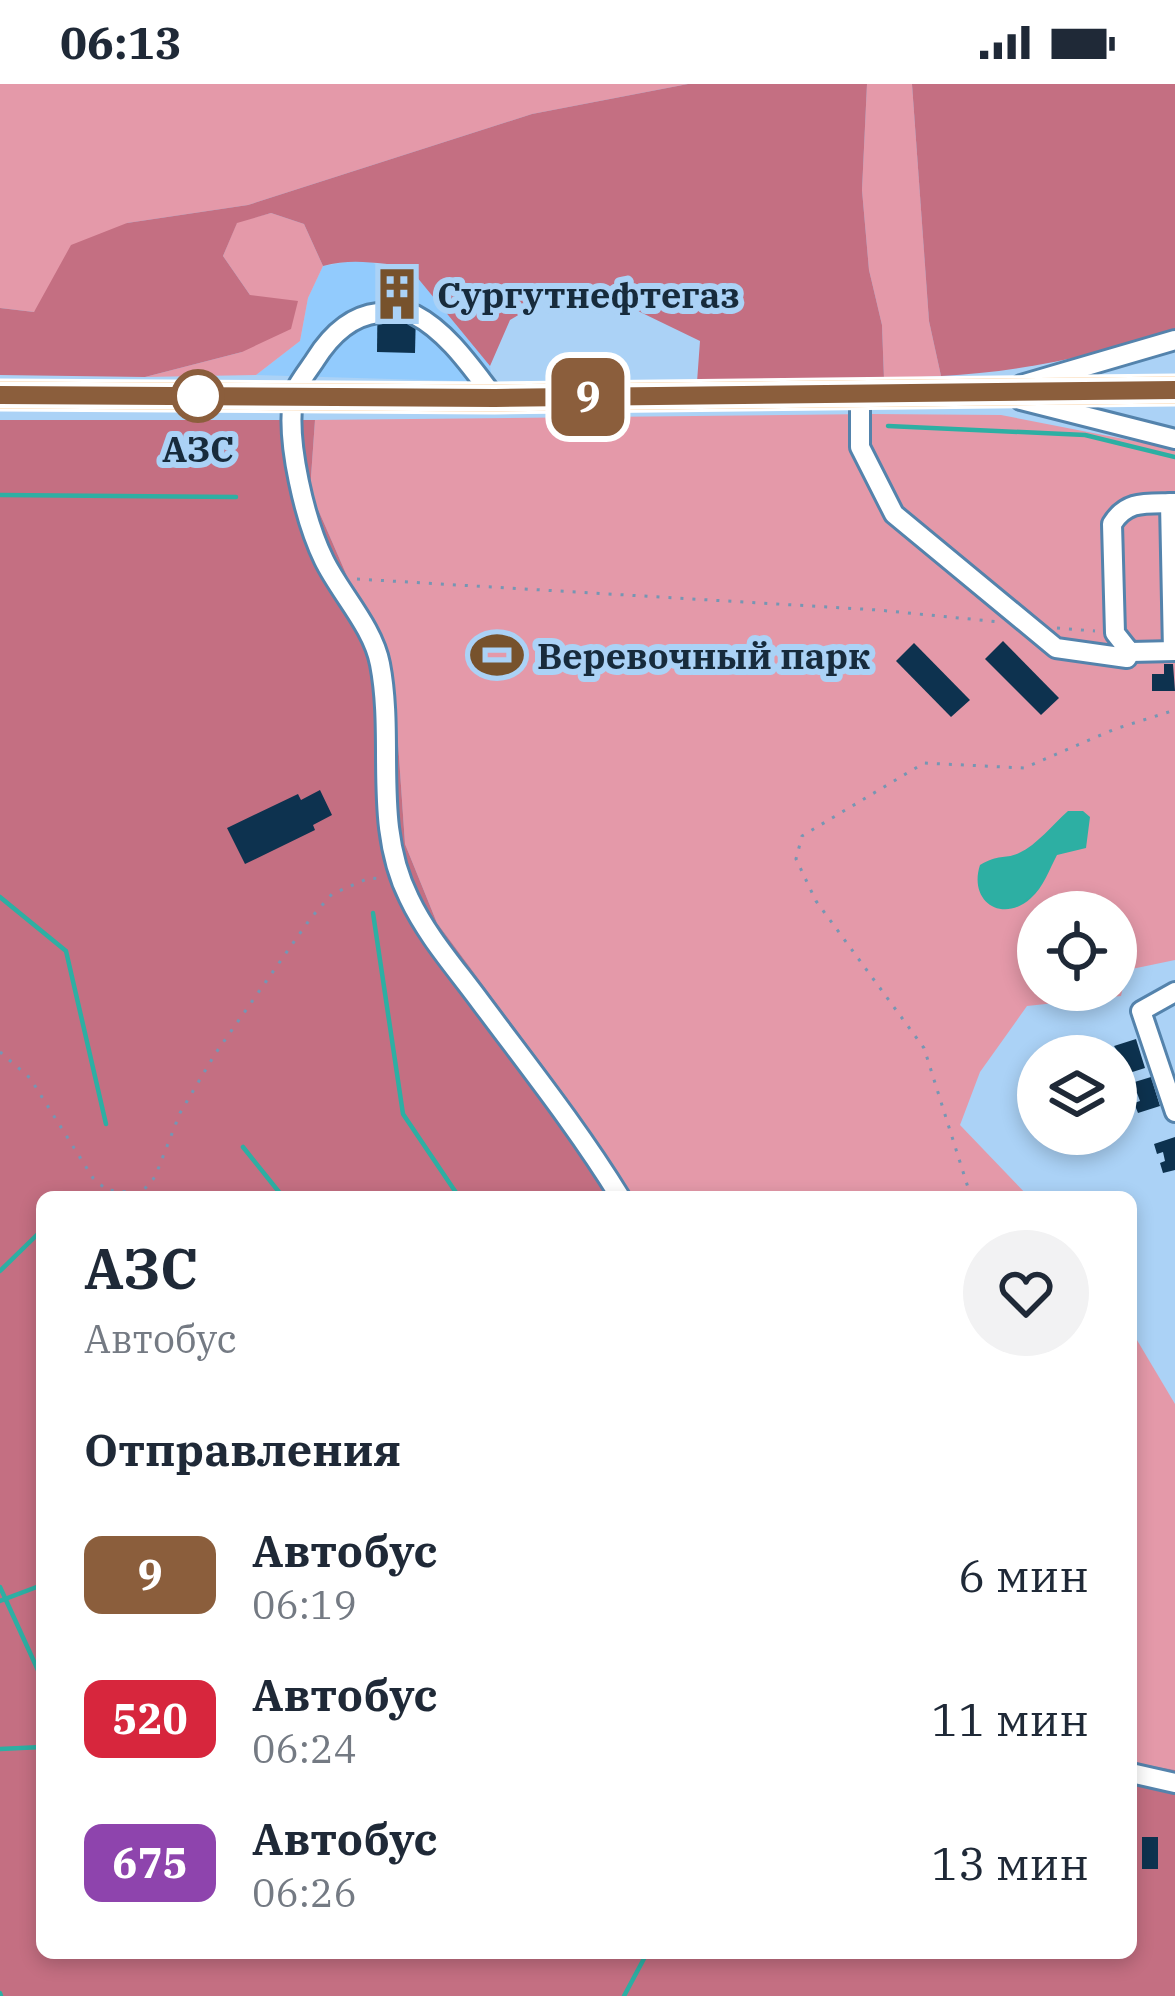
<!DOCTYPE html>
<html lang="ru">
<meta charset="utf-8">
<style>
body{margin:0;font-family:"IBM Plex Serif",serif;background:#f2f2f3;color:#1f2937;height:100vh;display:flex;flex-direction:column;font-size:45px;white-space:nowrap}
*{box-sizing:border-box;margin:0}
p{font-size:39px;color:#747a83}
.icon{flex:none;width:66px;height:66px;fill:none;stroke:currentColor;stroke-width:2;stroke-linecap:round;stroke-linejoin:round}
.map{position:relative;flex:1;overflow:hidden}
.side{position:absolute;left:36px;top:1107px;width:1101px;height:768px;display:flex;flex-direction:column;background:#fff;border-radius:18px;box-shadow:0 6px 18px #0003}
.side>*{flex:none}
.badge{padding:0 24px;border-radius:18px;font-size:42px;line-height:78px}
.controls{position:absolute;left:1017px;top:807px;display:grid;gap:24px}
.controls a{display:grid;place-items:center;width:120px;height:120px;border-radius:50%;background:#fff;box-shadow:0 6px 18px #0003;font-size:60px}
.map>.badge{position:absolute;translate:-50% -50%;box-shadow:0 0 0 6px #fff}
h2{padding:0 48px;font-size:45px;line-height:108px}
.round{display:grid;place-items:center;flex:none;width:126px;height:126px;border-radius:63px;background:#f2f2f3}
.overview{display:flex;align-items:center;justify-content:space-between;height:204px;padding:0 48px}
h1{font-size:57px;font-weight:800;line-height:90px}
ul{padding:0;list-style:none}
li{display:flex;align-items:center;gap:36px;height:144px;padding:0 48px}
li div{flex:1}
li b{display:block;font-size:45px}
li em{font-style:normal}
li .badge{min-width:132px;font-weight:700;text-align:center}
.status{display:flex;justify-content:space-between;align-items:center;height:84px;padding:0 60px;background:#fff;direction:ltr}
.status svg{height:33px;fill:currentColor}
.map>svg:first-child{display:block}
.built{fill:#92cbfd}
.green{fill:#e499a9;fill-rule:evenodd}
.forest{fill:#c46f82}
.water{fill:#2dafa3}
.lines{fill:none;stroke-linecap:round;stroke-linejoin:round}
.stream{stroke:#2dafa3;stroke-width:4.5}
.building{fill:#0d324f}
.minor-tunnel{stroke:#8db1d1;stroke-width:18;stroke-dasharray:18 9;stroke-linecap:butt}
.minor-casing{stroke:#5483ac;stroke-width:24}
.highway-casing{stroke:#fff;stroke-width:33}
.path{stroke:#7696b3;stroke-width:3;stroke-dasharray:3 9;stroke-linecap:butt}
.minor{stroke:#fff;stroke-width:18}
.highway{stroke:#f4a348;stroke-width:27}
.line-casing{stroke:#fff;stroke-width:27}
.line{stroke:#8b5e3c;stroke-width:18}
.stop-dot{fill:#fff;stroke:#8b5e3c;stroke-width:6}
.labels{text-anchor:middle;dominant-baseline:central;stroke-width:12;stroke-linejoin:round;paint-order:stroke}
.poi-label{font-size:36px;font-weight:bold;fill:#172b3c;stroke:#abd2f6;text-anchor:start}
.stop-label{font-size:36px;font-weight:bold;fill:#172b3c;stroke:#abd2f6}
</style>
<div class="status"><b>06:13</b><svg viewBox="0 0 49 12"><path d="M0 12V9h3v3zM5 12V6h3v6zM10 12V3h3v9zM15 12V0h3v12zM26 1h20v11H26zM47 4h2v5h-2z"/></svg></div>
<div class="map">
<svg width="1175" height="1912" viewBox="0 0 1175 1912">
<rect width="100%" height="100%" fill="#abd2f6"/>
<path class="built" d="M363 175 378 181 416 183V192L490 282 492 298 256 291 300 257 308 214 323 182Z"/>
<g class="green">
<path d="M0 0H688L532 30 248 121 127 139 34 228 0 224Z"/>
<path d="M867 0H912L929 237 941 292 884 295 882 241 869 186 862 106Z"/>
<path d="M271 129 304 140 323 182 308 214 300 257 256 291 145 293 242 268 250 211 223 172 237 138Z"/>
<path d="M871 330 1001 331 1175 365V876L1127 886 1121 912 1027 922 980 988 960 1041 1029 1113H628L567 1014 437 839 405 760 394 600 310 407 315 336ZM1038 828H1116V906H1038Z"/>
<path d="M1131 1246 1175 1320V1686L1131 1678Z"/>
</g>
<g class="forest">
<path d="M688 0H867L862 106 869 186 882 241 884 295 697 298 700 257 638 227 552 211 510 236 490 282 416 192V183C383 181 356 173 323 182L304 140 271 129 237 139 223 172 250 211 298 217 291 245 242 268 145 293 0 291V224L34 228 71 161 127 139 248 121 532 30Z"/>
<path d="M912 0H1175V246C1099 271 1021 288 941 292L929 237Z"/>
<path d="M0 336H315L310 407 394 600 405 760 437 839 567 1014 628 1113H42V1869H1131V1678L1175 1686V1912H0Z"/>
</g>
<path class="water" d="M1068 727H1083L1090 733 1086 764 1057 771C1050 784 1043 804 1031 814 1003 840 968 818 980 781 1000 769 1003 776 1019 769 1037 761 1053 740 1068 727Z"/>
<g class="lines">
<g class="stream">
<path d="M888 342 1085 351 1175 373"/>
<path d="M0 411 236 413"/>
<path d="M0 813 66 867 106 1040"/>
<path d="M373 829 403 1030 459 1113"/>
<path d="M243 1063 283 1113"/>
<path d="M0 1187 42 1146"/>
<path d="M0 1503 42 1595"/>
<path d="M0 1517 42 1501"/>
<path d="M0 1665 42 1663"/>
<path d="M0 1909 1 1912"/>
<path d="M624 1912 647 1869"/>
</g>
</g>
<g class="building">
<path d="M378 181 417 183 415 269 377 268Z"/>
<path d="M1003 557 1059 614 1041 631 985 575Z"/>
<path d="M914 559 970 616 951 633 896 577Z"/>
<path d="M1164 580H1173L1175 607H1152V590H1164Z"/>
<path d="M320 706 332 731 313 741 315 746 245 780 227 744 298 710 301 716Z"/>
<path d="M1136 955 1145 984 1123 991 1120 980 1125 979 1114 962Z"/>
<path d="M1151 993 1160 1022 1138 1029 1134 1019 1140 1017 1137 1009 1132 1010 1128 1000Z"/>
<path d="M1175 1053V1086L1163 1089 1160 1079 1165 1077 1163 1068 1157 1070 1154 1060Z"/>
<rect x="1142" y="1753" width="16" height="32"/>
</g>
<g class="lines">
<path class="minor-tunnel" d="M378 229 415 231"/>
<g class="minor-casing">
<g id="minor">
<path d="M378 229C351 232 330 252 315 276 308 287 295 302 293 315 286 358 305 437 324 476 340 509 373 543 380 580 395 658 372 740 409 814 426 850 452 880 476 912 525 978 577 1043 620 1113"/>
<path d="M415 231C448 248 473 286 495 314"/>
<path d="M1021 301 1175 256"/>
<path d="M860 311V363L894 430 1056 564 1127 574 1130 568"/>
<path d="M1021 316 1175 355"/>
<path d="M1170 419 1173 567"/>
<path d="M1175 419C1148 420 1127 415 1112 440L1115 549 1130 568 1175 567"/>
<path d="M1175 908 1141 927 1175 1028"/>
<path d="M1131 1689 1175 1699"/>
</g>
</g>
<g class="highway-casing">
<path id="highway" d="M0 311 495 314 1175 306"/>
</g>
<g class="path">
<path d="M357 495 878 526 1000 538"/>
<path d="M1057 544 1095 547"/>
<path d="M0 968 30 994 93 1094 107 1106 141 1109 155 1093 180 1029 215 970 310 835 332 810 369 794 382 795"/>
<path d="M971 1113 924 964 816 817 796 775 802 752 924 679 1024 684 1115 645 1175 626"/>
</g>
<use href="#minor" class="minor"/>
<use href="#highway" class="highway"/>
</g>
<g class="lines">
<g class="line-casing">
<path id="line" d="M0 311 495 314 1175 306"/>
</g>
<use href="#line" class="line"/>
</g>
<defs>
<g id="building-bare" transform="scale(4.14)"><path d="M-4-6H4V6H1V3H-1V6H-4ZM-2.5-4.3h1.7v1.8h-1.7ZM.8-4.3h1.7v1.8H.8ZM-2.5-1h1.7V.8h-1.7ZM.8-1h1.7V.8H.8Z" fill="#77522c" stroke="#abd2f6" stroke-width="2.5" paint-order="stroke"/></g>
<g id="stadium-bare" transform="scale(4.14)"><path d="M0-5a6.5 5 0 1 0 0 10a6.5 5 0 1 0 0-10ZM-3.5-1.8h7v3.6h-7Z" fill="#77522c" stroke="#abd2f6" stroke-width="2.5" paint-order="stroke"/></g>
</defs>
<g fill-rule="evenodd">
<use href="#building-bare" x="397" y="210"/>
<use href="#stadium-bare" x="497" y="571"/>
</g>
<circle class="stop-dot" cx="198" cy="312" r="24"/>
<g class="labels">
<g class="poi-label">
<text x="437" y="210">Сургутнефтегаз</text>
<text x="537" y="571">Веревочный парк</text>
</g>
<g class="stop-label">
<text x="198" y="364">АЗС</text>
</g>
</g>
</svg>
<div class="controls">
<a><svg class="icon" aria-label="locate" viewBox="0 0 24 24"><circle cx="12" cy="12" r="6"/><path d="M12 2v4M12 18v4M2 12h4M18 12h4"/></svg></a>
<a><svg class="icon" aria-label="layers" viewBox="0 0 24 24"><path d="M12 4l9 5-9 5-9-5zM3 14l9 5 9-5"/></svg></a>
</div>
<b class="badge" style="left:588px;top:313px;background:#8b5e3c;color:#fff">9</b>
<section class="side">
<div class="overview"><div><h1>АЗС</h1><p>Автобус</p></div><a class="round"><svg class="icon" aria-label="heart" viewBox="0 0 24 24"><path d="M12 20l-8-8c-3-5 5-10 8-4 3-6 11-1 8 4z"/></svg></a></div>
<h2>Отправления</h2>
<ul>
<li><span class="badge" style="background:#8b5e3c;color:#fff">9</span><div><b>Автобус</b><p>06:19</p></div><em>6 мин</em></li>
<li><span class="badge" style="background:#d7263d;color:#fff">520</span><div><b>Автобус</b><p>06:24</p></div><em>11 мин</em></li>
<li><span class="badge" style="background:#8e44ad;color:#fff">675</span><div><b>Автобус</b><p>06:26</p></div><em>13 мин</em></li>
</ul>
</section>
</div>
